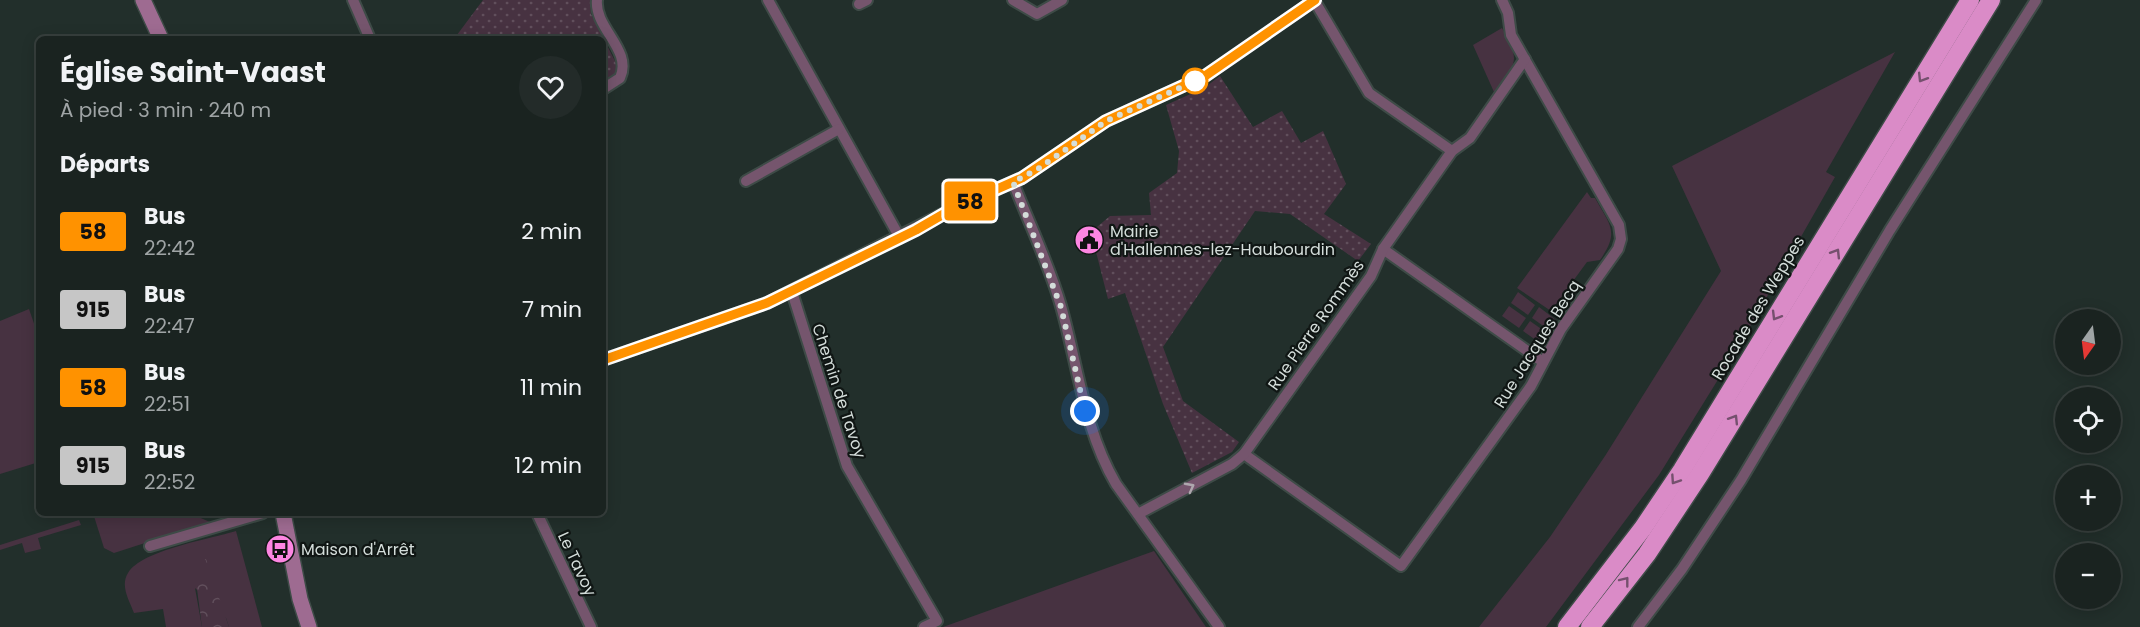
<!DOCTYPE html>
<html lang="fr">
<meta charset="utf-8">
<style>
body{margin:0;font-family:Poppins,sans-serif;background:#232b29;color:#f1f3f6;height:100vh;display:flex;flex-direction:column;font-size:22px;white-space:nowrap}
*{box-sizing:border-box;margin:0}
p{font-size:20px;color:#9fa4a5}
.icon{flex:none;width:33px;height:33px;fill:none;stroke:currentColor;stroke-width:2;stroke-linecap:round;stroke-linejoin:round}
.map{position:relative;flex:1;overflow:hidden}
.details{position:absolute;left:36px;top:36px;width:570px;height:480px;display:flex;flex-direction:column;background:#1a2320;border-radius:9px;box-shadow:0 3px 15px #0003,0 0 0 2px #38403e}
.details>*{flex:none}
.badge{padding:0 12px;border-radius:4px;font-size:21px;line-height:39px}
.needle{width:39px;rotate:194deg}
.buttons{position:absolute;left:2055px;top:309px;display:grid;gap:12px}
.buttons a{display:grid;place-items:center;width:66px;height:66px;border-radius:50%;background:#1a2320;box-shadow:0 3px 15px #0003,0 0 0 2px #38403e;font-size:30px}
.you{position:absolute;width:30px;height:30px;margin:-15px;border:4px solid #fff;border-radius:50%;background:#1a73e8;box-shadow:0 0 0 9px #1a73e833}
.map>.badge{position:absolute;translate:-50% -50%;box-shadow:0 0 0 3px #fff}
h2{padding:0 24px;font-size:22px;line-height:54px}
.round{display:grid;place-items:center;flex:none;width:63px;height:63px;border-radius:32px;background:#232b29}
.overview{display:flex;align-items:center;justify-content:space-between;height:102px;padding:0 24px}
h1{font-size:28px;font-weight:700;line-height:45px}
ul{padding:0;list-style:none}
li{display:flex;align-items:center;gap:18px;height:78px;padding:0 24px}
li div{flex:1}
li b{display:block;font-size:22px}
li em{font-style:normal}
li .badge{min-width:66px;font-weight:700;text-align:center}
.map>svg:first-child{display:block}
.grass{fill:#473241}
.forest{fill:url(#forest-crowns)}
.park{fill:url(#park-dots)}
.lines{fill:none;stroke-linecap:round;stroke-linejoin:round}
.street-casing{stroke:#3e4b47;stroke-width:14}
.secondary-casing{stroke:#3e4b47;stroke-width:18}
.highway-casing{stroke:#3e4b47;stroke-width:21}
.street{stroke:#75556d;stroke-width:10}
.secondary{stroke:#9e6b91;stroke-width:15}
.highway{stroke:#da8bc7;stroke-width:18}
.oneway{stroke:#75506e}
.oneway2{stroke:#aea7ae}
.line-casing{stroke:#fff;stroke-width:14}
.line{stroke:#ff9200;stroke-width:9}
.walk{stroke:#d4ddda;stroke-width:6;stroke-dasharray:0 10.8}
.stop-dot{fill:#fff;stroke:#ff9200;stroke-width:3}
.labels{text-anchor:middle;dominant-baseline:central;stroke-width:4.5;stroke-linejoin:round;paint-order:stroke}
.poi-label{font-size:16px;fill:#d4ddda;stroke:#101614;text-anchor:start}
.street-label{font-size:16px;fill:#d4ddda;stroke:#101614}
</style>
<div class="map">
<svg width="2140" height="627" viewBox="0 0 2140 627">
<defs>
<pattern id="forest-crowns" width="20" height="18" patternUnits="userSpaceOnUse" patternTransform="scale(1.5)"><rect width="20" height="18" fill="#473241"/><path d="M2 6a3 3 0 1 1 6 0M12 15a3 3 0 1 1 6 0" fill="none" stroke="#614f5c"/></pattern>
<pattern id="park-dots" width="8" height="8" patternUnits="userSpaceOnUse" patternTransform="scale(1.5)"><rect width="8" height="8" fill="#473241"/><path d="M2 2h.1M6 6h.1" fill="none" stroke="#614f5c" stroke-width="1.8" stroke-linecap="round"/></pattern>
</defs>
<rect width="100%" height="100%" fill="#222f2b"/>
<g class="grass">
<path d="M1502 28C1521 64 1517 60 1494 92L1473 45Z"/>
<path d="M1895 52 1826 172 1835 177 1740 344 1659 475 1546 627H1479L1550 537 1605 456 1721 271 1672 166Z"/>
<path d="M1587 192 1591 198H1595C1610 225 1620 232 1600 260L1587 262 1551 311 1517 288Z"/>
<path d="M1518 292 1535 305 1528 315 1511 303Z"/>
<path d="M1509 306 1526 318 1519 328 1502 316Z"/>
<path d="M1539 307 1556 320 1549 330 1532 318Z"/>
<path d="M29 309 39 338V462L0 474V321Z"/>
<path d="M1530 321 1547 333 1540 343 1523 331Z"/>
<path d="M93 513H189L210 522 114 553 104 548Z"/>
<path d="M79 520 81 525 38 538 41 549 25 553 22 543 0 550V545Z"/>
<path d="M236 531 262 627H229L226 618 195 588 202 627H166L163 609 134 613C129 600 120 586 128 573 142 550 210 539 236 531Z"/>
<path d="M1154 551 1206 627H943Z"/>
</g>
<path class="forest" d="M206 559 229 627H202L194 566Z"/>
<g class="park">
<path d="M483 0H590L591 14 617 65 615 75 603 81V39H454Z"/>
<path d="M1220 76 1253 127 1282 111 1301 143 1323 131 1346 184 1324 214 1371 244 1358 261 1290 214 1255 211 1163 347 1183 401 1239 442 1232 452 1192 473 1163 404 1125 293 1108 299 1091 232 1110 216 1151 215 1149 193 1177 173 1179 151 1166 105 1204 88Z"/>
</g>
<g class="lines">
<g class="street-casing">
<g id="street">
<path d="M353 0 370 39"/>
<path d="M597 0C594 28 633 50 620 78L603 89"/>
<path d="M768 0 900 238"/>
<path d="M1013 0 1037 14 1062 0"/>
<path d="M1314 0 1369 93 1452 151"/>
<path d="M859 4 867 0"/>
<path d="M746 181 839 129"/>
<path d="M1013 182C1029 223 1049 264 1061 306 1078 366 1084 429 1116 484L1219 627"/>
<path d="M1383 249 1543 362"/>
<path d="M792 292 847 466 937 621 924 627"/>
<path d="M603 360 767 303 954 208 1022 178 1106 121 1205 76 1315 0"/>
<path d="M1244 454 1401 566 1531 386 1561 329 1618 249 1621 239 1619 225 1511 35 1508 13 1502 0"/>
<path d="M537 513 591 627"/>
<path d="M1138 514 1232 464 1244 454 1371 276 1383 249 1452 151 1470 138 1525 59"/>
<path d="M150 546 263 513"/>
<path d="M1638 627 1682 569 1741 480 1890 230 2036 0"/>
</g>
</g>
<g class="secondary-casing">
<g id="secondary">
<path d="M143 0 161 39"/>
<path d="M283 513 300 599 309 627"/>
</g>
</g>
<g class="highway-casing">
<g id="highway">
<path d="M1567 627 1643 528 1682 470 1970 0"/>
<path d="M1590 627 1647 554 1700 474 1991 0"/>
</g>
</g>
<use href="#street" class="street"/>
<use href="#secondary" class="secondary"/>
<use href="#highway" class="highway"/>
</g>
<defs><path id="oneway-chevron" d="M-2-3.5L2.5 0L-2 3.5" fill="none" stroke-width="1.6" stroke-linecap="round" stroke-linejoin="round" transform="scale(1.5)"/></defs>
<g class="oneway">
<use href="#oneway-chevron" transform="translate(1922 78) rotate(122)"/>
<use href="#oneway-chevron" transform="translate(1836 253) rotate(-58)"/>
<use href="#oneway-chevron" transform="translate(1776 316) rotate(121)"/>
<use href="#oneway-chevron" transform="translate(1734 419) rotate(-58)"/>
<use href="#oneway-chevron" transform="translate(1675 480) rotate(124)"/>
<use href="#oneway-chevron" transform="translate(1625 581) rotate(-52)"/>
</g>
<use class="oneway2" href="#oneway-chevron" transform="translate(1190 487) rotate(-28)"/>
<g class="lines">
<g class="line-casing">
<path id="line" d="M603 360 767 303 916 230 954 208 1022 178 1106 121 1205 76 1315 0"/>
</g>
<use href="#line" class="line"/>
<path class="walk" d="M1085 411 1061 307 1013 182 1038 169 1106 121 1195 81"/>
</g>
<defs>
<g id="civic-disc" transform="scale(1.5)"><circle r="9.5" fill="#fd86e2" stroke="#101614"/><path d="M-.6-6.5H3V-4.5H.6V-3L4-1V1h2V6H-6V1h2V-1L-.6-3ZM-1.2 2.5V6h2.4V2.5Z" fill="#111"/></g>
<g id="bus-disc" transform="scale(1.5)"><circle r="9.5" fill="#fd86e2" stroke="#101614"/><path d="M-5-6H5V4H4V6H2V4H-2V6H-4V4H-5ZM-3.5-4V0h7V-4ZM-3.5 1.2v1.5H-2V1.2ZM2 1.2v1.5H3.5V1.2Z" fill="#111"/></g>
</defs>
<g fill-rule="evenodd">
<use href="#civic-disc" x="1089" y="240"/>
<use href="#bus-disc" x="280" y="549"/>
</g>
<circle class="stop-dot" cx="1195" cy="81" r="12"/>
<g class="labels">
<g class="poi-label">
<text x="1110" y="231">Mairie<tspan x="1110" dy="18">d'Hallennes-lez-Haubourdin</tspan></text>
<text x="301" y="549">Maison d'Arrêt</text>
</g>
<g class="street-label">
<text transform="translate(1758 308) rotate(-59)">Rocade des Weppes</text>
<text transform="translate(1316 325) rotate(-55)">Rue Pierre Rommès</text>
<text transform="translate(1537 344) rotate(-58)">Rue Jacques Becq</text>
<text transform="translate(839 391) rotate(72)">Chemin de Tavoy</text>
<text transform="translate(577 564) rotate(65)">Le Tavoy</text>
</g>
</g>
</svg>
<div class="buttons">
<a><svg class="needle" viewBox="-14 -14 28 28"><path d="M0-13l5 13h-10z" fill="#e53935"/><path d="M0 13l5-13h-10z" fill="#9fa4a5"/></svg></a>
<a><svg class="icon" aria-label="locate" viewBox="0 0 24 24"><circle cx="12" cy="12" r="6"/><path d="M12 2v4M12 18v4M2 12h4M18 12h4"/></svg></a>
<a>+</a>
<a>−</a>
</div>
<div class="you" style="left:1085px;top:411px"></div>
<b class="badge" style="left:970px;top:201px;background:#ff9200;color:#111">58</b>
<section class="details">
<div class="overview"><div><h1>Église Saint-Vaast</h1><p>À pied · 3 min · 240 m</p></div><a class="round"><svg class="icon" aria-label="heart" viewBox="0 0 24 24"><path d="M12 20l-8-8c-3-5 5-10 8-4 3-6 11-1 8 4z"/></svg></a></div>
<h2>Départs</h2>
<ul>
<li><span class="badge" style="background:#ff9200;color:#111">58</span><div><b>Bus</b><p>22:42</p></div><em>2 min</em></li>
<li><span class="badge" style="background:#c6c6c6;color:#111">915</span><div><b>Bus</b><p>22:47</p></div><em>7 min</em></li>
<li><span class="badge" style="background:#ff9200;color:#111">58</span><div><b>Bus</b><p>22:51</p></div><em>11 min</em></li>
<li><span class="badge" style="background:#c6c6c6;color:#111">915</span><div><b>Bus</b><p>22:52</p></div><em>12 min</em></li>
</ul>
</section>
</div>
